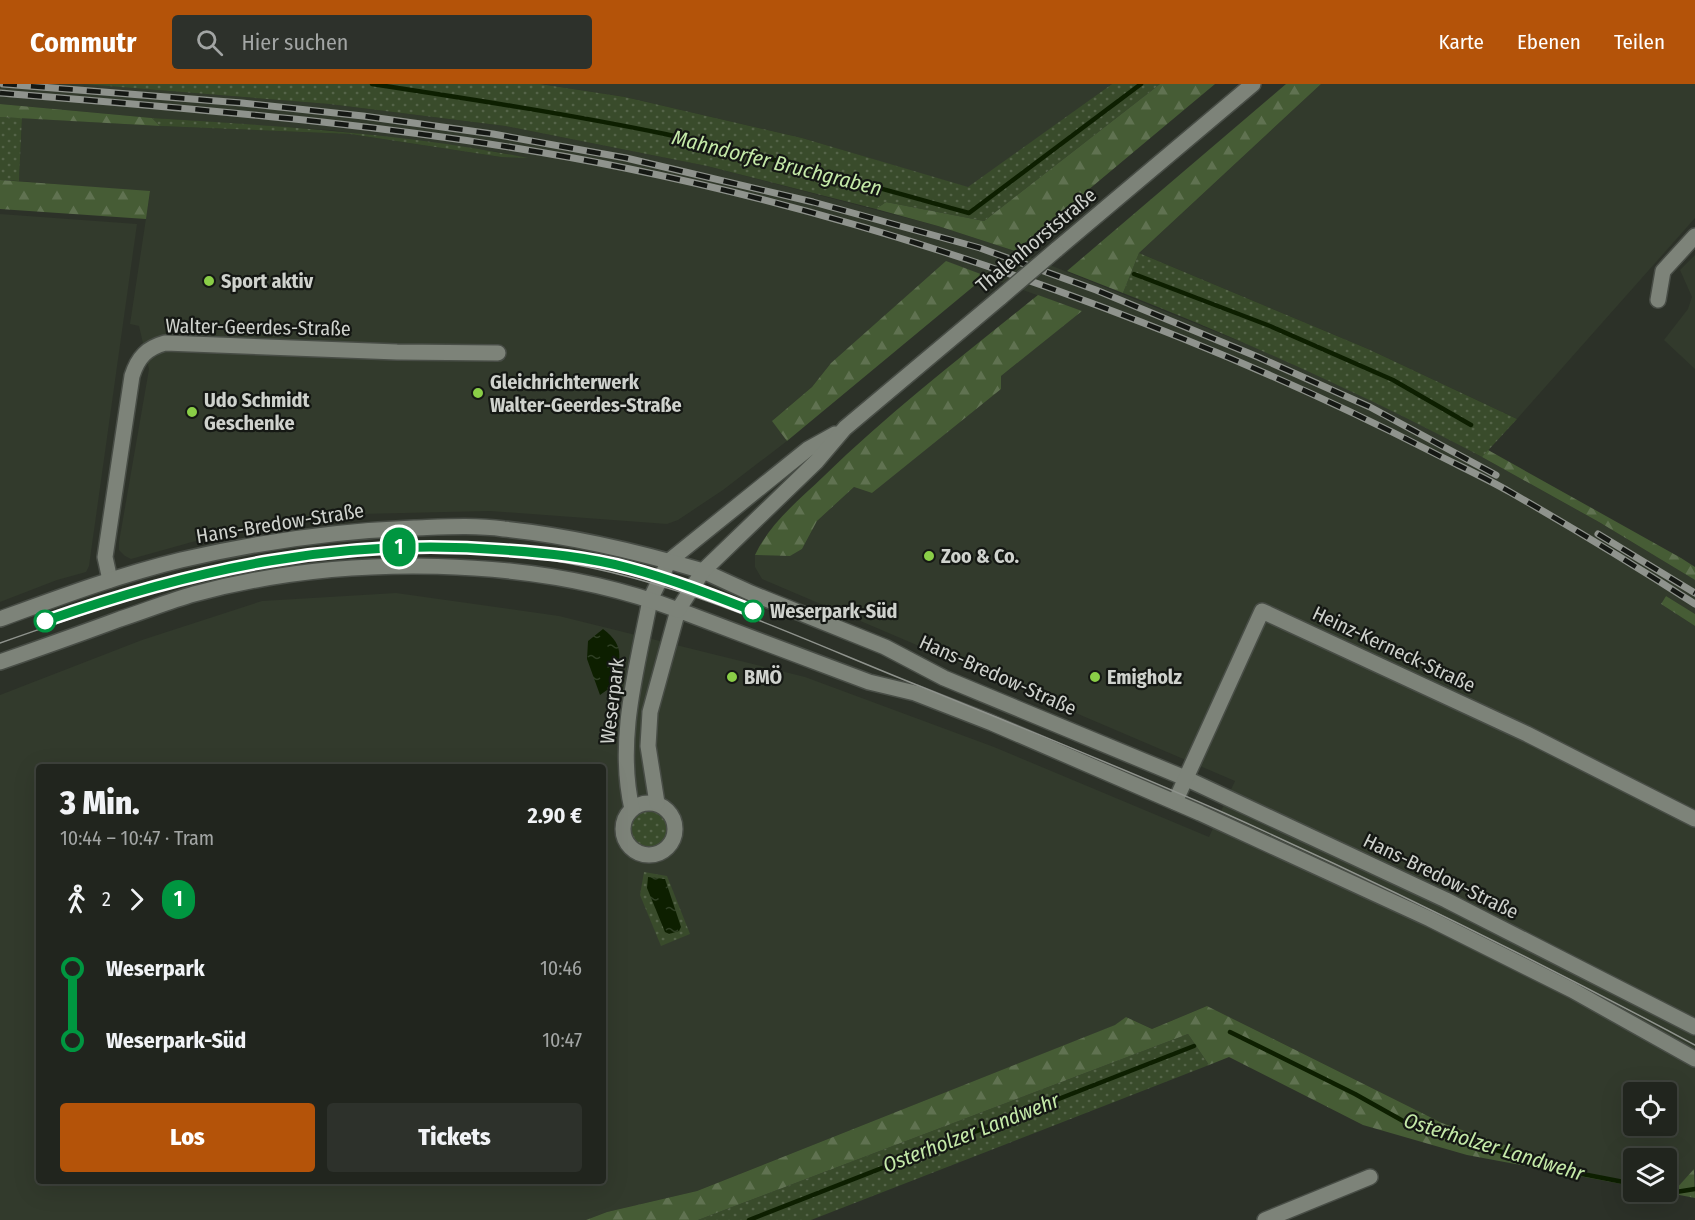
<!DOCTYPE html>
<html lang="de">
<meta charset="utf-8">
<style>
body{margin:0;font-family:"Fira Sans Condensed",sans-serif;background:#2d312b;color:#f1f3f6;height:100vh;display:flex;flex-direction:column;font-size:22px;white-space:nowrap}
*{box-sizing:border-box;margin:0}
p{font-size:20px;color:#a2a5a4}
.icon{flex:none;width:33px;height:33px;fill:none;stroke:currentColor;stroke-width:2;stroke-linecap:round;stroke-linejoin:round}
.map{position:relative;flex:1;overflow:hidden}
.details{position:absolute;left:36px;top:680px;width:570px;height:420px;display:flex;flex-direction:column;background:#21251e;border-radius:6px;box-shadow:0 6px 24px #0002,0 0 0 2px #3e423c}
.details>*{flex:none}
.badge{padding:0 12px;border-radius:20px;font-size:21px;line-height:39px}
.controls{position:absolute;left:1623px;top:998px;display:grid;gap:12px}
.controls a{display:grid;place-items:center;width:54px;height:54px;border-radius:6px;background:#21251e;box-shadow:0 6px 24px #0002,0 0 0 2px #3e423c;font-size:30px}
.map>.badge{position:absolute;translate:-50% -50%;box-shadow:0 0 0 3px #fff}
.legs{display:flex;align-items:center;gap:9px;height:66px;padding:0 24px;font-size:20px}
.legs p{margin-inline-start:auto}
.head{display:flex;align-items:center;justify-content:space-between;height:102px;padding:0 24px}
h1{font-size:33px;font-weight:800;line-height:45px}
.cta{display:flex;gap:12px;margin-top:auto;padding:12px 24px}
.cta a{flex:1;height:69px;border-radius:6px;background:#b45309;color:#fff;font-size:24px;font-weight:800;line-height:69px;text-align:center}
.cta a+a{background:#2d312b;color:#f1f3f6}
ul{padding:0 24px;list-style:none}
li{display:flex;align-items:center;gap:21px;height:72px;font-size:22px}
li i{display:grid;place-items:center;width:9px;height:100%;margin:0 8px;background:currentColor}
li i::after{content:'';width:15px;height:15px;margin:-8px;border:4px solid;border-radius:50%;background:#21251e}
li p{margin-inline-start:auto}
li:first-child i{background:linear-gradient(#0000 50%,currentColor 0)}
li:last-child i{background:linear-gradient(currentColor 50%,#0000 0)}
header{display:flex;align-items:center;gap:36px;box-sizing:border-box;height:84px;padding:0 30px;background:#b45309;color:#fff}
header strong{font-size:28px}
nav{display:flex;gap:33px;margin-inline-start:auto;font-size:21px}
.search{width:420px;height:54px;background:#2d312b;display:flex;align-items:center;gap:15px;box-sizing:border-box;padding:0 21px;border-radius:6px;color:#a2a5a4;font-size:22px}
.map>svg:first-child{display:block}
.built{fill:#323a2c;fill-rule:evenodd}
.grass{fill:url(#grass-dots)}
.forest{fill:url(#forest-firs)}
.water{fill:url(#water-ripples)}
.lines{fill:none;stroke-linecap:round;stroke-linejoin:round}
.stream{stroke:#0d1f00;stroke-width:4.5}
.street-casing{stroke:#484d46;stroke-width:18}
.secondary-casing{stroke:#484d46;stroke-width:18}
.street{stroke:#7d8379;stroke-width:15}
.secondary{stroke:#7d8379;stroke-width:15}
.tram{stroke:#8f938d;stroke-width:1.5}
.rail-casing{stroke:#8f938d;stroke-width:7}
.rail{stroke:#151814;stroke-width:4.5;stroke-dasharray:14;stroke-linecap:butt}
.secondary-bridge-casing{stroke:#484d46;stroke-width:18;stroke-linecap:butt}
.secondary-bridge{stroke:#7d8379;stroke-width:15}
.line-1-casing{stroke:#fff;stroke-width:14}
.line-1{stroke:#009640;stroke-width:9}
.poi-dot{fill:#8ace47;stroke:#151814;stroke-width:2}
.stop-1-dot{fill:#fff;stroke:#009640;stroke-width:3}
.labels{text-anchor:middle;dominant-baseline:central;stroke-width:4.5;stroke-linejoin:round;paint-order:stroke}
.street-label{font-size:20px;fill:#cfd2cd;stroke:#151814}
.poi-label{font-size:20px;font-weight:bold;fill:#cfd2cd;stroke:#151814;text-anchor:start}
.stop-label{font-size:20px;font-weight:bold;fill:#cfd2cd;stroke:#151814;text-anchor:start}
.water-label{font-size:21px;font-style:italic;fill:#c4e9a8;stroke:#151814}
</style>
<header>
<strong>Commutr</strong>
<div class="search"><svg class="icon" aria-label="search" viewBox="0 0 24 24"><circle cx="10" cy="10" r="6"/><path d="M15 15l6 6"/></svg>Hier suchen</div>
<nav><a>Karte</a><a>Ebenen</a><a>Teilen</a></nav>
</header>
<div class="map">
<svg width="1695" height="1136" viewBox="0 0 1695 1136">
<defs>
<pattern id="grass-dots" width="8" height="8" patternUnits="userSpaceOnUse" patternTransform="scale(1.5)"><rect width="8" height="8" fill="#394b2b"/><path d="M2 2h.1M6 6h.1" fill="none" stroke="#556449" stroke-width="1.8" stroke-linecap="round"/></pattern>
<pattern id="forest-firs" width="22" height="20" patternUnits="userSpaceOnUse" patternTransform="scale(1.5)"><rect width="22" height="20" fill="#465c35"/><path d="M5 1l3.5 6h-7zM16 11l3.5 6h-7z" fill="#607251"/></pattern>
<pattern id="water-ripples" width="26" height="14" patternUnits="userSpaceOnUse" patternTransform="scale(1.5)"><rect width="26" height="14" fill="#0d1f00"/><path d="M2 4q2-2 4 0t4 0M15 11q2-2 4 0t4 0" fill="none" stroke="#2f3f24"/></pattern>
</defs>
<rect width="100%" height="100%" fill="#2c3128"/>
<g class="built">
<path d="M0 0H83L329 20 505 42 707 82 938 142 1015 167 1289 277 1413 336 1482 373 1599 438 1695 496V530L1666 512 1661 520 1695 542V1086L1675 1106 1667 1104 1666 1074H1634L1633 1098 1589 1090 1442 1039 1207 922 1152 945 1126 933 1116 941 697 1107 607 1128 586 1136H0V611L142 556 262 517 396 509 559 532 805 593 994 663 1209 753 1235 697 762 495 755 483V471L789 472 802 465 817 437 854 403 872 409 1001 292 1081 227 946 178 831 279 812 303 773 336 787 357 723 406 678 436 667 440 490 427 360 430 228 448 131 475 125 472 119 466V458L149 285 139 242 130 240 150 108 19 97 22 34 160 42 350 50 501 73H521L498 68 329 46 152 34 0 20ZM39 682H603V1096H39ZM1634 1008H1666V1041H1634Z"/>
<path d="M540 0H1112L969 104 802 54 625 13Z"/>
<path d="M1321 0H1695V134L1517 335 1368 265 1139 169Z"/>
<path d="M0 130 137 140 89 482 86 488 57 496 0 518Z"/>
<path d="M1695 171V285L1664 256 1688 225 1692 213 1680 186Z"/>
</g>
<g class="grass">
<path d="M83 0H540L625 13 802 54 968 103 1112 0H1160L984 137 886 118 876 125 707 82 505 42 329 20Z"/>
<path d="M0 33 22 34 19 97 0 96Z"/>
<path d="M152 34C277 42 405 49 528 74L501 73 350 50 160 42Z"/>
<path d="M1139 169 1368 265 1517 335 1482 373C1365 311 1245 257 1123 209Z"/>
<circle cx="649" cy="745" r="19"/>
<path d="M644 788 667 792 690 850 661 862 640 811Z"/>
<path d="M1188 950 1209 981 811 1136H698Z"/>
</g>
<g class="forest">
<path d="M1160 0H1215L1015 167 938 142 876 125 886 118 984 137Z"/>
<path d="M1286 0H1321L1139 169 1123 209 1067 187Z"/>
<path d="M0 20 152 34 160 42 0 33Z"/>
<path d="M0 96 150 107 146 135 0 125Z"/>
<path d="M946 177 986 192 787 357 772 337 812 303 831 279Z"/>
<path d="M1038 211 1082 227 1001 292V305L872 409 854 403 817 437 802 465 790 472 755 471C770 439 799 416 824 392 891 327 965 270 1038 211Z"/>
<path d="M1488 366 1681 474 1695 483V496L1599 438 1482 373Z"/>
<path d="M1666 512 1695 530V542L1661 520Z"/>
<path d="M1207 922 1442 1039 1589 1090 1633 1098V1102L1467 1071 1363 1041 1229 973 1209 981 1188 950 698 1136H586L607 1128 697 1107 1115 941 1126 933 1152 945Z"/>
<path d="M1694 1085 1695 1114 1659 1107H1666L1667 1104 1675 1106Z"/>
</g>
<g class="water">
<path d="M603 545C627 563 619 576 614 601L600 611 587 575 588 557Z"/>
<path d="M648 793 665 795 681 843 679 847 669 850 665 848 647 804Z"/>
</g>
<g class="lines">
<g class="stream">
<path d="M372 0C470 15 568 30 665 50 767 72 868 101 969 129L1141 0"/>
<path d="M1134 190 1270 242 1393 296 1471 341"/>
<path d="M1230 948 1355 1010 1412 1042 1572 1088 1634 1100"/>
<path d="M1666 1106 1676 1108 1695 1105"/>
<path d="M749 1136 1194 962"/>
</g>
<g class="street-casing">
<g id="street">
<path d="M1658 216 1663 187 1695 152"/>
<path d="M703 487 751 509 885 563 944 594 1185 694 1446 816 1695 943"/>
<path d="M110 496 105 473 132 292C138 273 147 264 165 259L397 268 498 269"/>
<path d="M1175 718 1262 527 1527 650 1695 735"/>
<circle cx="649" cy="745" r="26"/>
<path d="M657 719 648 662 650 628 678 526 869 598 915 609 992 639 1200 729 1430 835 1572 906 1695 975"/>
<path d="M632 725C616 656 637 584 650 516"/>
<path d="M1265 1136 1370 1093"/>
</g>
</g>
<g class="secondary-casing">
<g id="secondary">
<path d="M1056 166 1253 0"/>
<path d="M650 516 669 477 808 365 835 350"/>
<path d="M0 535C60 513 119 491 181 476 258 458 335 447 414 444 444 443 474 441 504 445 572 452 639 468 703 487"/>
<path d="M0 578C40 564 80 550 120 535 145 527 169 517 194 510 342 470 534 471 678 526L703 487 817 377 845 344 1001 213"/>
</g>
</g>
<use href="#street" class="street"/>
<use href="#secondary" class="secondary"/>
<path class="tram" d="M0 559C74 533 149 507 226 490 318 471 412 464 506 471 649 482 780 546 912 599 1016 641 1120 683 1222 728 1382 800 1540 878 1695 961"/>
<g class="rail-casing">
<g id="rail">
<path d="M3 0 242 19 363 32 493 50 626 74 813 118 980 164 1096 206 1258 273 1370 323 1496 391"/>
<path d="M0 9C210 26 419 42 625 84 817 123 1003 182 1184 255 1268 289 1350 326 1430 367 1457 381 1484 393 1510 408 1573 444 1634 481 1695 520"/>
<path d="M1598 450 1695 509"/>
</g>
</g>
<use href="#rail" class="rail"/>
<g class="secondary-bridge-casing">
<path id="secondary-bridge" d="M1001 213 1056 166"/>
</g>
<use href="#secondary-bridge" class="secondary-bridge"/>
</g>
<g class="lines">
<g class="line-1-casing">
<path id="line-1" d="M45 537C196 484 343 453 503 466 545 469 588 473 629 484 671 495 712 511 753 527"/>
</g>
<use href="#line-1" class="line-1"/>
</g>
<g class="poi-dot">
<circle cx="209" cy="197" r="6"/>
<circle cx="478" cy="309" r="6"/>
<circle cx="192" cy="328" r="6"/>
<circle cx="929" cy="472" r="6"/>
<circle cx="732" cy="593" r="6"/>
<circle cx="1095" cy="593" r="6"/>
</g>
<g class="stop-1-dot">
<circle cx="753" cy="527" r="10"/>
<circle cx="45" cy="537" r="10"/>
</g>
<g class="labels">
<g class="street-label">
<text transform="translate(1036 156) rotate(-40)">Thalenhorststraße</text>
<text transform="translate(258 243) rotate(1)">Walter-Geerdes-Straße</text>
<text transform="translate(280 439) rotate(-9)">Hans-Bredow-Straße</text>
<text transform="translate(1394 565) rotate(25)">Heinz-Kerneck-Straße</text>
<text transform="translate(998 591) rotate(24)">Hans-Bredow-Straße</text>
<text transform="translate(612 617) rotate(-83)">Weserpark</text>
<text transform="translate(1441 792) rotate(26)">Hans-Bredow-Straße</text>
</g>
<g class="poi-label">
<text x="221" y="197">Sport aktiv</text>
<text x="490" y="298">Gleichrichterwerk<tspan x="490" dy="23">Walter-Geerdes-Straße</tspan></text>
<text x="204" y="316">Udo Schmidt<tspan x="204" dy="23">Geschenke</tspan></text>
<text x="941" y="472">Zoo &amp; Co.</text>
<text x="744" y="593">BMÖ</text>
<text x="1107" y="593">Emigholz</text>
</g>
<g class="stop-label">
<text x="770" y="527">Weserpark-Süd</text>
</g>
<g class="water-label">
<text transform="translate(777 79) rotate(14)">Mahndorfer Bruchgraben</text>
<text transform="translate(971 1049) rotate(-21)">Osterholzer Landwehr</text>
<text transform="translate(1494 1063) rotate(17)">Osterholzer Landwehr</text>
</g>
</g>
</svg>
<div class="controls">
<a><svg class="icon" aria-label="locate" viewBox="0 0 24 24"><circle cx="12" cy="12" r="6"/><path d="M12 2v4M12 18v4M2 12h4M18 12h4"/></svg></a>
<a><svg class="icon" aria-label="layers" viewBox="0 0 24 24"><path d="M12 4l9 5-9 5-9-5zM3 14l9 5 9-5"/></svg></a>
</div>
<b class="badge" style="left:399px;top:463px;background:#009640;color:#fff">1</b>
<section class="details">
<div class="head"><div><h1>3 Min.</h1><p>10:44 – 10:47 · Tram</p></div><b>2.90 €</b></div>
<div class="legs"><svg class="icon" aria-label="walk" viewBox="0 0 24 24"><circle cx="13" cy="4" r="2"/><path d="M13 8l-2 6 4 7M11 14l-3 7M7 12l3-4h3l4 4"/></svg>2<svg class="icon" aria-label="forward" viewBox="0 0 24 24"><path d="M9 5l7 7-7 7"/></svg><b class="badge" style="background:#009640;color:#fff">1</b></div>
<ul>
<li><i style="color:#009640"></i><b>Weserpark</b><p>10:46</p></li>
<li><i style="color:#009640"></i><b>Weserpark-Süd</b><p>10:47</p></li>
</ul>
<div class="cta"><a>Los</a><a>Tickets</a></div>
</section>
</div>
